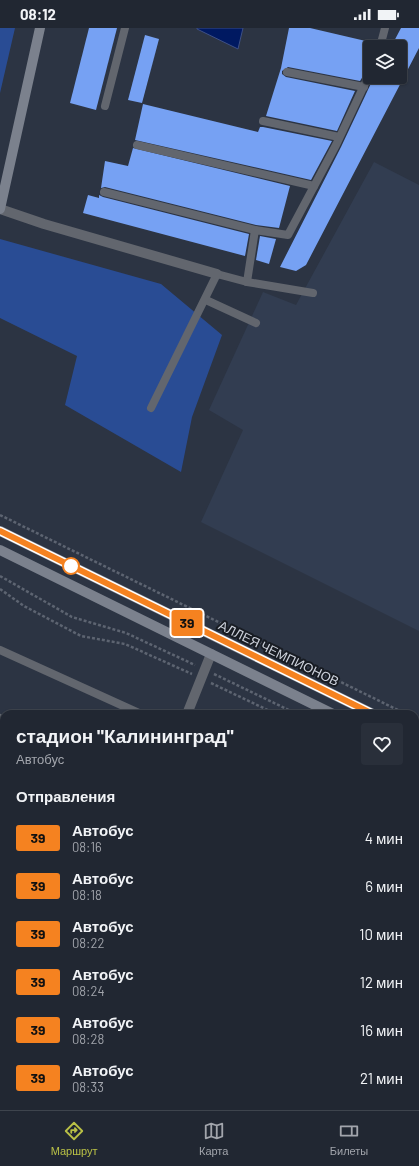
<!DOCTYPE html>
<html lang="ru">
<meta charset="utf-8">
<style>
body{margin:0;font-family:Barlow,sans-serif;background:#292f3a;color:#f1f3f6;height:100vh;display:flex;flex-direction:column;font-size:15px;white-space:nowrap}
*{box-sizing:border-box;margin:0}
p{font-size:13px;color:#a2a5ac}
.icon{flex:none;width:22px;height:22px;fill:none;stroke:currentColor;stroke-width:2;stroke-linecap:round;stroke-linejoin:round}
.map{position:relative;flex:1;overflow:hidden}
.sheet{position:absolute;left:0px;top:682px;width:419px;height:400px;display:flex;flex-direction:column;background:#212732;border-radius:12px 12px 0 0;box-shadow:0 1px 3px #0004,0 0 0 1px #3e444d}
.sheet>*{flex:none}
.badge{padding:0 8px;border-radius:3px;font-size:14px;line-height:26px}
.tools{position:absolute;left:363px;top:12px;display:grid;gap:8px}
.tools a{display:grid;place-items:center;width:44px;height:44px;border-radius:4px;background:#212732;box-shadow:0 1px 3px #0004,0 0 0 1px #3e444d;font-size:20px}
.map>.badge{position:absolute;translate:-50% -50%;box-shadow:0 0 0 2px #fff}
h2{padding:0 16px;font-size:15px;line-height:36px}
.round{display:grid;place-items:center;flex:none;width:42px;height:42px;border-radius:4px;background:#292f3a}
.summary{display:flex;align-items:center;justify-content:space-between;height:68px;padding:0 16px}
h1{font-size:19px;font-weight:700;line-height:30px}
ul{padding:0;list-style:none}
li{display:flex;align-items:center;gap:12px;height:48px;padding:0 16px}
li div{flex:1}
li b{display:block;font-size:15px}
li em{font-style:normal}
li .badge{min-width:44px;font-weight:700;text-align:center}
.status{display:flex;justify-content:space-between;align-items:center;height:28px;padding:0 20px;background:#212732;direction:ltr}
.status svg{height:11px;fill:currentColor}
.tabs{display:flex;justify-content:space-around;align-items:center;height:56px;border-top:1px solid #3e444d;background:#212732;font-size:11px;color:#a2a5ac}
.tabs a{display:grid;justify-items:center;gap:2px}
.tabs .current{color:#b9c046}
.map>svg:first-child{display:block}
.built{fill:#323d51}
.green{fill:#294c94}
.water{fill:#001961;stroke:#3e5086}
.building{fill:#76a1f3}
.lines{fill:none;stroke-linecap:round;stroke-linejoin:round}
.path{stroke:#5d6471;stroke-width:2.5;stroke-dasharray:3 2;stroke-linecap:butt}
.lane{stroke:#62666e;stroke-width:8}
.street{stroke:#62666e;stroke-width:10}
.secondary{stroke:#7b818d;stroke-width:10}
.line-casing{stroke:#fff;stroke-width:9}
.line{stroke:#f58220;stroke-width:6}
.stop-dot{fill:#fff;stroke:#f58220;stroke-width:2}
.labels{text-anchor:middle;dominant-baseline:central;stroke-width:4;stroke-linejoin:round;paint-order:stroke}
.street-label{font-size:13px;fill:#cdd2dc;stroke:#181c23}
</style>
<div class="status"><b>08:12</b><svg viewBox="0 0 49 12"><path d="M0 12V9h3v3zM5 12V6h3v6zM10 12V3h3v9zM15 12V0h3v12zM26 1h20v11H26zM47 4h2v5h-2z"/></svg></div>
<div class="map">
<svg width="419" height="1082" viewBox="0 0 419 1082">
<rect width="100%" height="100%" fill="#2c3443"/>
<path class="built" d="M374 134 419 157V603L201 494 243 402 209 382 263 264 296 277Z"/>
<g class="green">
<path d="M0 0H15L0 65Z"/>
<path d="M0 211 161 256 222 307 192 389 181 444 65 377 77 328 0 290Z"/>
</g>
<path class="water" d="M197 0H243L238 21 197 1Z"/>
<g class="building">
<path d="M89 0H117L96 82 70 75Z"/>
<path d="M289 0H310L370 14V33L368 40 360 53 288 39 282 43V46L286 49 355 63 337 103 266 88 281 40Z"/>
<path d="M401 0H419V20L306 237 296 243 280 239 341 119 374 49H400V19H391Z"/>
<path d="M145 7 159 11 142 75 128 72Z"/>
<path d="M143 76 258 104 260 99H263L332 113 311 152 135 112Z"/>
<path d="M133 120 290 158 279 200 256 197 105 159 101 160 105 133 128 138Z"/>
<path d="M88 167 99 170V167L103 169 249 206 245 228 83 185Z"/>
<path d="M260 208 276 211 269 236 256 232Z"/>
</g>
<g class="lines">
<g class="path">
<path d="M0 487 406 686"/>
<path d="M0 548 72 589 126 605 195 637"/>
<path d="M0 561 24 578 81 608 125 616 192 646"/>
<path d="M214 646 297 686"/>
<path d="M211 655 276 686"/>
<path d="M415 690 419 692"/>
<path d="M415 742 419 744"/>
<path d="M415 753 419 755"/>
</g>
<g class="lane">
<path d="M380 19 385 0"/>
<path d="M287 44 364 59"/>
<path d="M105 78 125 0"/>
<path d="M263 93 339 109"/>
<path d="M137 117 314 158"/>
<path d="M104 164 255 202"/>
<path d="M247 254 255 202 288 207 336 117 370 45"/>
<path d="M206 272 256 295"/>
<path d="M151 380 217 246 247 254 313 265"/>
<path d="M0 622 141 686"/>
<path d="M0 690 4 692"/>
<path d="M0 716 4 718"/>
<path d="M415 806 419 808"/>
<path d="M415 842 419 844"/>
<path d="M415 880 419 882"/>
<path d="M415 921 419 922"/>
</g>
<g class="street">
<path d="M0 181 44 196 217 246"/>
<path d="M187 686 211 626"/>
<path d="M415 969 419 971"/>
<path d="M36 1082 38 1078"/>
</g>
<g class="secondary">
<path d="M0 181 40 0"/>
<path d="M0 503 373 686"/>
<path d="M0 522 333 686"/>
<path d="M415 707 419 709"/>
<path d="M415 727 419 729"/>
</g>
</g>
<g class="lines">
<g class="line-casing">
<path id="line" d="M0 503 373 686"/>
</g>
<use href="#line" class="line"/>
</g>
<circle class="stop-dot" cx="71" cy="538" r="8"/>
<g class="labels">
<g class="street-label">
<text transform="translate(279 625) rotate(26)">АЛЛЕЯ ЧЕМПИОНОВ</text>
</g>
</g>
</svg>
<div class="tools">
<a><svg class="icon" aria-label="layers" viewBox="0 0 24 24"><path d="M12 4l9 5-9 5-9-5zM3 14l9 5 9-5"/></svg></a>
</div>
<b class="badge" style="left:187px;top:595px;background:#f58220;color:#111">39</b>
<section class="sheet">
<div class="summary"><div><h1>стадион &quot;Калининград&quot;</h1><p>Автобус</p></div><a class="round"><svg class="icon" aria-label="heart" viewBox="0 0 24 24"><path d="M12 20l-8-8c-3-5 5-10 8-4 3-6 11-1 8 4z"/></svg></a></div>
<h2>Отправления</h2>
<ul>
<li><span class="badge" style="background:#f58220;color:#111">39</span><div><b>Автобус</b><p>08:16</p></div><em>4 мин</em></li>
<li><span class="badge" style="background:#f58220;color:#111">39</span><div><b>Автобус</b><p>08:18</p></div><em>6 мин</em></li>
<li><span class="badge" style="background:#f58220;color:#111">39</span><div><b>Автобус</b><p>08:22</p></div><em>10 мин</em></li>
<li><span class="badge" style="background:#f58220;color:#111">39</span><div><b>Автобус</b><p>08:24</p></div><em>12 мин</em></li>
<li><span class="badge" style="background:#f58220;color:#111">39</span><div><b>Автобус</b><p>08:28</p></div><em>16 мин</em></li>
<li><span class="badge" style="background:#f58220;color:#111">39</span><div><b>Автобус</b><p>08:33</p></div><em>21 мин</em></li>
</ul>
</section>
</div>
<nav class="tabs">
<a class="current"><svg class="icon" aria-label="directions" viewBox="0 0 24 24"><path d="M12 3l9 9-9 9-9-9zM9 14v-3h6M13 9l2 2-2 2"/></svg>Маршрут</a>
<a><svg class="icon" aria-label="map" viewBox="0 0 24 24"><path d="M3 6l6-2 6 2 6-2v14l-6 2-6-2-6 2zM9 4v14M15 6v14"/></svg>Карта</a>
<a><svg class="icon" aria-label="tickets" viewBox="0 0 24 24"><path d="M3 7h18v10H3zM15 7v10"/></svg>Билеты</a>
</nav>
